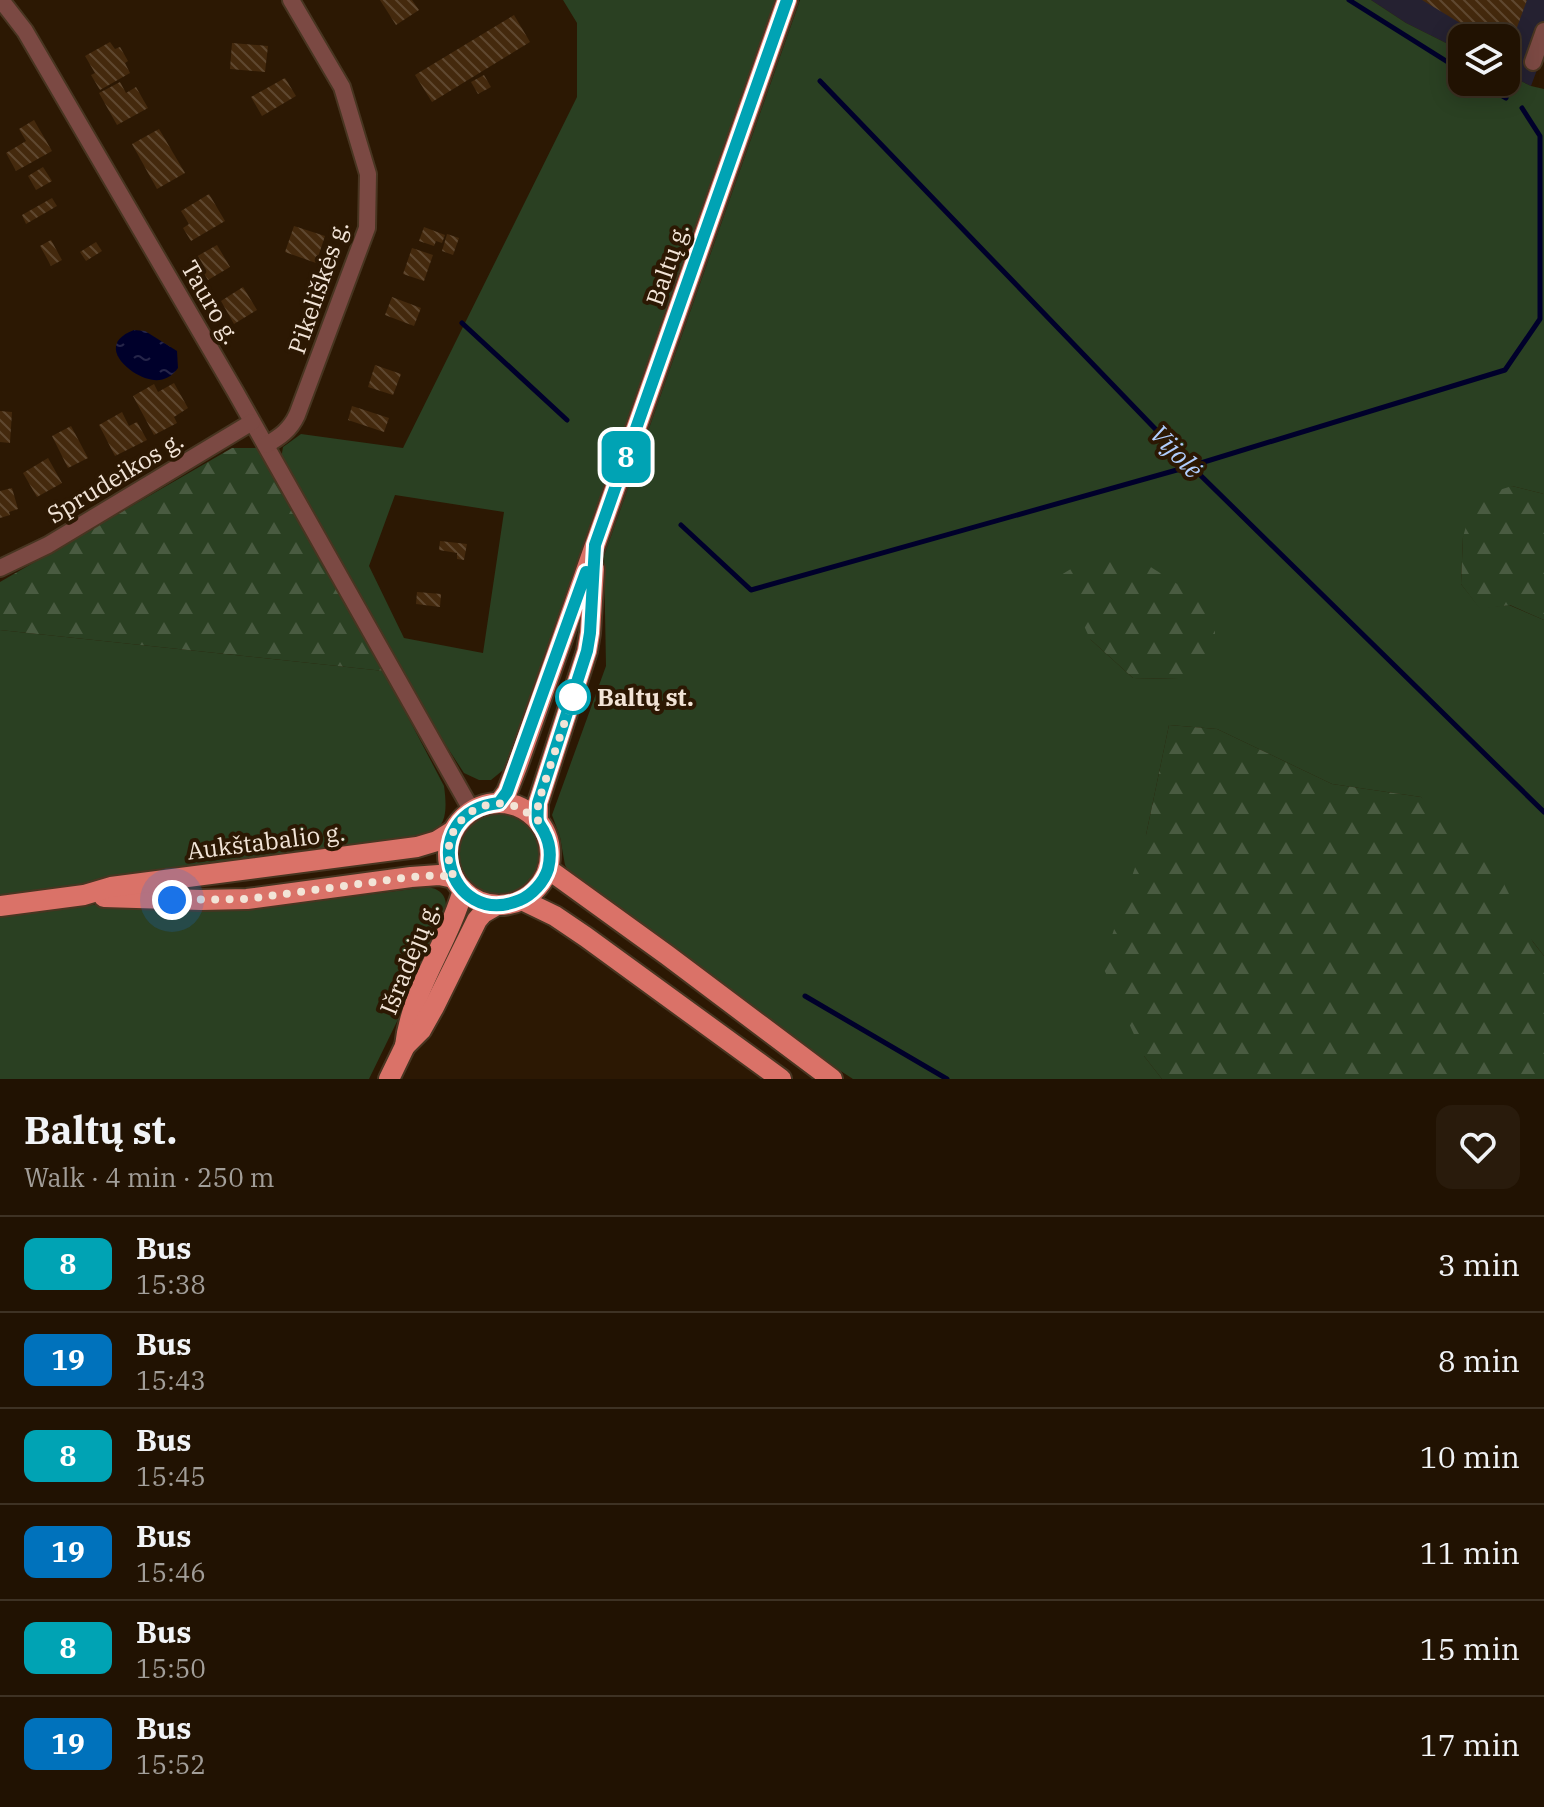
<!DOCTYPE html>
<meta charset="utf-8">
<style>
body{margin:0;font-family:"IBM Plex Serif",serif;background:#291b0c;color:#f1f3f6;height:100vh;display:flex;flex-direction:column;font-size:30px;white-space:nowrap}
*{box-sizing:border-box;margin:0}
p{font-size:26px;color:#a29e99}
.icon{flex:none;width:44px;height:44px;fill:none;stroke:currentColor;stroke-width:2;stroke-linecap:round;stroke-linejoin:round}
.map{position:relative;height:1079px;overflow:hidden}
.side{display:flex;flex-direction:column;background:#211202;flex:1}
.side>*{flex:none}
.badge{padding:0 16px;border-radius:12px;font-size:28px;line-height:52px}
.controls{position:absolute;left:1448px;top:24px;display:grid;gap:16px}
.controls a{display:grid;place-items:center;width:72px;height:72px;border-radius:16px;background:#211202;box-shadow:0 4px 20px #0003,0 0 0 2px #3e3224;font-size:40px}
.you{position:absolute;width:40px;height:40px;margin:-20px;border:6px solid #fff;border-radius:50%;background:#1a73e8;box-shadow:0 0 0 12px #1a73e833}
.map>.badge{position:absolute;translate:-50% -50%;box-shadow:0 0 0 4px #fff}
.round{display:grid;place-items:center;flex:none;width:84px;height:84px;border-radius:16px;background:#291b0c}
.summary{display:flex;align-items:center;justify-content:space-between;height:136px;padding:0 24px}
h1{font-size:38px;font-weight:700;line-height:60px}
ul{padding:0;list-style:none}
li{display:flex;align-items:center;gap:24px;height:96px;padding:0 24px;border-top:2px solid #3e3224}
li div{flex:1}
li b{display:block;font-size:30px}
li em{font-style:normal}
li .badge{min-width:88px;font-weight:700;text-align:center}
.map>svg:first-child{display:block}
.commercial{fill:#252131}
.green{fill:#2a4022;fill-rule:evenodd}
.forest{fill:url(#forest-firs)}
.water{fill:url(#water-ripples)}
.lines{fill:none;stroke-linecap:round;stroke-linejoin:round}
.stream{stroke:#00002b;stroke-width:5}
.building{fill:url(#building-back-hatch)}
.minor-casing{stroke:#483521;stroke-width:20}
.major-casing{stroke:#483521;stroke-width:24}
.minor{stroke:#7b4943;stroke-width:16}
.major{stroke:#da7268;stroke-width:20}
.line-casing{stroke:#fff;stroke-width:18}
.line{stroke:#00a3b4;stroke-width:12}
.walk{stroke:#f2e4d7;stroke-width:8;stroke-dasharray:0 14.4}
.stop-dot{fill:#fff;stroke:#00a3b4;stroke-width:4}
.labels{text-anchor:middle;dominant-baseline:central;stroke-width:8;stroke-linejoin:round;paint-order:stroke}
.street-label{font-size:24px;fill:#f2e4d7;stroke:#2c1803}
.stop-label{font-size:24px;font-weight:bold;fill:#f2e4d7;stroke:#2c1803;text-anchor:start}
.water-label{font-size:26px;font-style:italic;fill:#b1cefe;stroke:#2c1803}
</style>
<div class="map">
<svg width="1544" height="1079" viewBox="0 0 1544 1079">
<defs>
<pattern id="forest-firs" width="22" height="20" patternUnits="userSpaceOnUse" patternTransform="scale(2)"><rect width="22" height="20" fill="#2a4022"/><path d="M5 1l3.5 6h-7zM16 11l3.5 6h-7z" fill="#495b41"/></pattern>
<pattern id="water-ripples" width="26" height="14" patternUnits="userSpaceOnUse" patternTransform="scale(2)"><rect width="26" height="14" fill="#00002b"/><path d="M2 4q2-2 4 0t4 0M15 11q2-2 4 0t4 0" fill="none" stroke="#262549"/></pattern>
<pattern id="building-back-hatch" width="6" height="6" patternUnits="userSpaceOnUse" patternTransform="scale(2)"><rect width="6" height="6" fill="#44290d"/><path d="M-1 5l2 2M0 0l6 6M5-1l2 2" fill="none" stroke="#5f4830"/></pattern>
</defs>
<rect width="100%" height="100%" fill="#2c1803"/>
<path class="commercial" d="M1371 0H1544V51L1531 86 1506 74V38H1462V51L1406 23Z"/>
<g class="green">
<path d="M563 0H777L508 766 491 780H479L464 773 411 692 281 459 283 447 301 434 403 448 577 97V23ZM395 495 504 512 483 653 404 638 369 566Z"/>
<path d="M800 0H1371L1406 23 1462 51V82H1506V74L1531 86 1544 89V494L1512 486 1463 537 1461 584 1480 608 1509 605 1544 620V956L1421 797 1332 784 1217 729 1169 725 1146 835 1144 1056 1162 1079H853L770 1025 571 876 565 865 560 837 552 815 606 666 604 556ZM1090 639 1179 679 1133 678Z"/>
<path d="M0 630 384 671 444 786C450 829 439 834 400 843L0 895Z"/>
<circle cx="500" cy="854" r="41"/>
<path d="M428 887C452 891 447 911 442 929L369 1079H0V915L102 904 277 906Z"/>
</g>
<g class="forest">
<path d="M232 448H259L384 671 0 630V582Z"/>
<path d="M1512 486 1544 494V620L1510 605 1480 609 1461 584 1463 537 1474 498Z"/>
<path d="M1092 556 1146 564 1215 608V657L1179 679 1133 678 1090 639 1061 575Z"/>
<path d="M1169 725 1217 729 1332 784 1421 797 1482 840 1533 942 1544 956V1079H1162L1144 1056 1102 965 1146 835Z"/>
</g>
<path class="water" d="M134 330 145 331 177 351 178 368C166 385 149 382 133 372 113 358 107 340 134 330Z"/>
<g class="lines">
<g class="stream">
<path d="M1349 0 1462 71"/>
<path d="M820 81 1191 466 1544 812"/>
<path d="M1480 82 1506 98"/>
<path d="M462 323 567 420"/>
<path d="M681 525 751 590 1191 466 1505 370 1540 319V136L1522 108"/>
<path d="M805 996 947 1079"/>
</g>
</g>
<g class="building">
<path d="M380 0H412L419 10 396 25Z"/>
<path d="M1422 0H1527L1508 52 1506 50V38H1485Z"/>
<path d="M514 15 530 42 432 102 415 75Z"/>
<path d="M110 42 115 49 120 47 128 61 125 63 130 73 100 90 91 75 95 73 85 56Z"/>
<path d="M232 43 268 46 265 72 230 69Z"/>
<path d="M484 75 491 87 478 94 471 82Z"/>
<path d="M285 78 296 96 262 116 251 97Z"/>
<path d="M120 82 126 93 136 87 148 108 117 125 99 93Z"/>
<path d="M34 120 52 151 16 171 6 153 26 141 19 129Z"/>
<path d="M159 129 185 173 157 189 132 144Z"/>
<path d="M43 167 52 181 36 190 28 176Z"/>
<path d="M209 194 225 221 191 241 183 228 189 224 181 211Z"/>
<path d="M52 198 57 206 26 224 22 215Z"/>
<path d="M294 226 325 236 316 263 285 252Z"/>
<path d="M424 227 445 235 442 243 436 241 434 246 419 241Z"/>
<path d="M447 234 459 238 453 255 442 251Z"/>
<path d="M51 240 62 260 51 266 40 246Z"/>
<path d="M96 242 102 251 86 261 80 252Z"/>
<path d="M217 245 230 267 208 280 194 258Z"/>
<path d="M412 248 433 255 424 281 403 274Z"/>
<path d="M243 287 257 310 234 324 221 301Z"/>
<path d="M392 297 421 308 414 326 385 315Z"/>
<path d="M375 365 401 374 393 395 368 387Z"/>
<path d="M174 383 188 408 174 417 177 423 154 435 133 396 154 384 158 392Z"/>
<path d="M352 406 389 418 384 432 348 420Z"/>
<path d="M0 411 12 412 10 443 0 442Z"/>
<path d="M122 412 129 426 137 422 147 440 115 456 99 425Z"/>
<path d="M71 426 88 458 68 468 52 436Z"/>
<path d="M48 458 62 483 37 497 23 473Z"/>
<path d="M12 488 18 509 9 512 10 515 0 518V491Z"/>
<path d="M440 541 467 544 464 560 457 559V553L439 550Z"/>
<path d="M417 592 441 594 440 607 416 604Z"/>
</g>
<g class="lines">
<g class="minor-casing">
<g id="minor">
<path d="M1 0 25 31 235 391 472 811"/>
<path d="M1533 62 1544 31"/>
<path d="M266 445C280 437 290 430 297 415L367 228 368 174 342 87 291 0"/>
<path d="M0 568 48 545 252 422"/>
</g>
</g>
<g class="major-casing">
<g id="major">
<path d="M499 803 507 792 518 764 787 0"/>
<circle cx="499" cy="854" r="51"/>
<path d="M538 821V803L587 651 590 633 594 569"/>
<path d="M548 869 667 955 832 1079"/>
<path d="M104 897 201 900 247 899 411 877 439 875 454 878"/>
<path d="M522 900 555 916 586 937 781 1079"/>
<path d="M0 906 84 895 111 887 417 847 437 841 453 831"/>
<path d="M405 1046C411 990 448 944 463 890"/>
<path d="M389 1079 405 1046 421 1030 434 1007 477 920 483 913 495 906"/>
</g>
</g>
<use href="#minor" class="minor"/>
<use href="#major" class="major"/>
</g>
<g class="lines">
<g class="line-casing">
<path id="line" d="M586 572 507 792 499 803C415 812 447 931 520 900 532 895 544 882 548 869 551 857 550 843 544 832 543 829 539 825 538 821 537 816 538 808 538 803L587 651 590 633 595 545 787 0"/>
</g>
<use href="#line" class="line"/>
<path class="walk" d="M172 900 247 899 411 877 439 875 454 878C450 867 447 857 449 846 453 817 483 798 511 805 522 808 529 814 538 821V803L573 697"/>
</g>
<circle class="stop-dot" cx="573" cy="697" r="16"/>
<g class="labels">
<g class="street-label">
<text transform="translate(667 264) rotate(-71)">Baltų g.</text>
<text transform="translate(318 287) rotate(-71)">Pikeliškės g.</text>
<text transform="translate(211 302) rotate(60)">Tauro g.</text>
<text transform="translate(115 477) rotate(-31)">Sprudeikos g.</text>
<text transform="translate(266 841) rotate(-7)">Aukštabalio g.</text>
<text transform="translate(409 958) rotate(-68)">Išradėjų g.</text>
</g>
<g class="stop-label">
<text x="597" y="697">Baltų st.</text>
</g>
<g class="water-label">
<text transform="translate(1177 451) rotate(46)">Vijolė</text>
</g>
</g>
</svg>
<div class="controls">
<a><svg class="icon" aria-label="layers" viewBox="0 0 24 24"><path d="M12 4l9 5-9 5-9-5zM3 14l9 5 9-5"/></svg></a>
</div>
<div class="you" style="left:172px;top:900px"></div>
<b class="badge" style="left:626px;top:457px;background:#00a3b4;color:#fff">8</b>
</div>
<section class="side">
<div class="summary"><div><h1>Baltų st.</h1><p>Walk · 4 min · 250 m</p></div><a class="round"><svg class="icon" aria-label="heart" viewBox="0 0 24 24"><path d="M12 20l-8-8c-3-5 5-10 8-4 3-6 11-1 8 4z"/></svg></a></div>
<ul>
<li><span class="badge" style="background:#00a3b4;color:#fff">8</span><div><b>Bus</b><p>15:38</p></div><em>3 min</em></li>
<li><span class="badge" style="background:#0072bc;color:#fff">19</span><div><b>Bus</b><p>15:43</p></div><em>8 min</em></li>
<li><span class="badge" style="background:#00a3b4;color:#fff">8</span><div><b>Bus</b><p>15:45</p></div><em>10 min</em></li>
<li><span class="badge" style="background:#0072bc;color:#fff">19</span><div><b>Bus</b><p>15:46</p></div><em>11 min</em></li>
<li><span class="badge" style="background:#00a3b4;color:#fff">8</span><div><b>Bus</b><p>15:50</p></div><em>15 min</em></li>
<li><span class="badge" style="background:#0072bc;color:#fff">19</span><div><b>Bus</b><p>15:52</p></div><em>17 min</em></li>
</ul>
</section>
